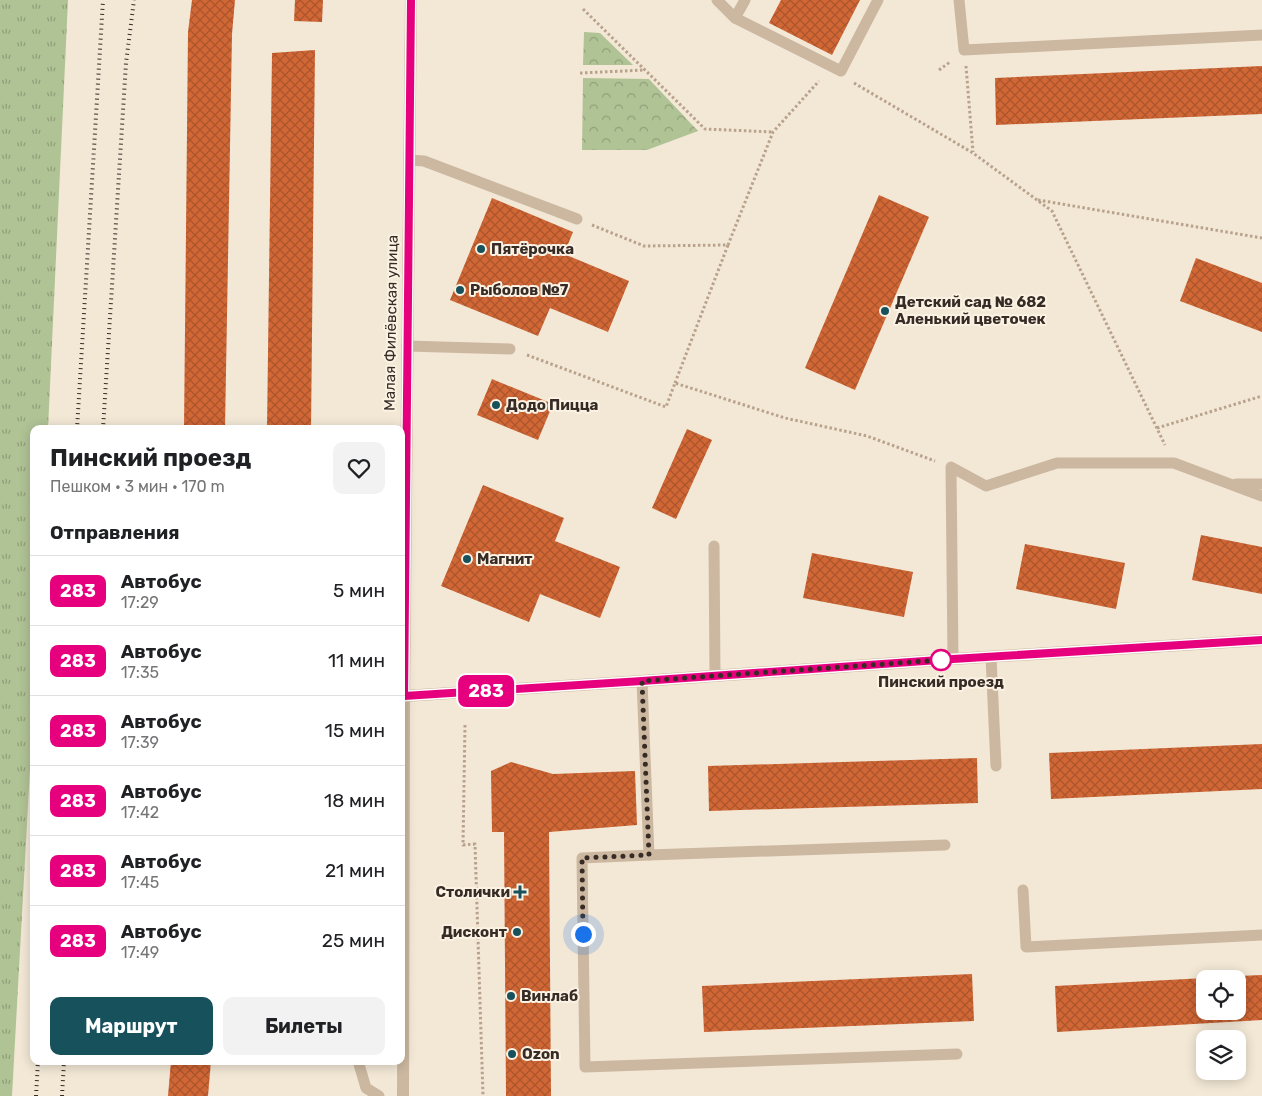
<!DOCTYPE html>
<html lang="ru">
<meta charset="utf-8">
<style>
body{margin:0;font-family:Rubik,sans-serif;background:#f2f2f2;color:#202124;height:100vh;display:flex;flex-direction:column;font-size:19px;white-space:nowrap}
*{box-sizing:border-box;margin:0}
p{font-size:16px;color:#757577}
.icon{flex:none;width:28px;height:28px;fill:none;stroke:currentColor;stroke-width:2;stroke-linecap:round;stroke-linejoin:round}
.map{position:relative;flex:1;overflow:hidden}
.drawer{position:absolute;left:30px;top:425px;width:375px;height:640px;display:flex;flex-direction:column;background:#fff;border-radius:10px;box-shadow:0 2px 12px #0003}
.drawer>*{flex:none}
.badge{padding:0 10px;border-radius:8px;font-size:18px;line-height:32px}
.tools{position:absolute;left:1196px;top:970px;display:grid;gap:10px}
.tools a{display:grid;place-items:center;width:50px;height:50px;border-radius:10px;background:#fff;box-shadow:0 2px 12px #0003;font-size:25px}
.you{position:absolute;width:25px;height:25px;margin:-12px;border:4px solid #fff;border-radius:50%;background:#1a73e8;box-shadow:0 0 0 8px #1a73e833}
.map>.badge{position:absolute;translate:-50% -50%;box-shadow:0 0 0 2px #fff}
h2{padding:0 20px;font-size:19px;line-height:45px}
.round{display:grid;place-items:center;flex:none;width:52px;height:52px;border-radius:10px;background:#f2f2f2}
.summary{display:flex;align-items:center;justify-content:space-between;height:85px;padding:0 20px}
h1{font-size:24px;font-weight:700;line-height:38px}
.primary-button{display:flex;gap:10px;margin-top:auto;padding:10px 20px}
.primary-button a{flex:1;height:58px;border-radius:10px;background:#17515b;color:#fff;font-size:20px;font-weight:700;line-height:58px;text-align:center}
.primary-button a+a{background:#f2f2f2;color:#202124}
ul{padding:0;list-style:none}
li{display:flex;align-items:center;gap:15px;height:70px;padding:0 20px;border-top:1px solid #e0e0e0}
li div{flex:1}
li b{display:block;font-size:19px}
li em{font-style:normal}
li .badge{min-width:55px;font-weight:700;text-align:center}
.map>svg:first-child{display:block}
.grass{fill:url(#grass-tufts)}
.park{fill:url(#park-crowns)}
.building{fill:url(#building-cross-hatch)}
.lines{fill:none;stroke-linecap:round;stroke-linejoin:round}
.path{stroke:#b8a28c;stroke-width:3;stroke-dasharray:2.5 2.5;stroke-linecap:butt}
.service{stroke:#ccb8a1;stroke-width:11}
.minor{stroke:#ccb8a1;stroke-width:12}
.tertiary{stroke:#ccb8a1;stroke-width:12}
.rail{stroke:#362b25;stroke-width:4;stroke-dasharray:1 4;stroke-linecap:butt}
.line-casing{stroke:#fff;stroke-width:11}
.line{stroke:#e6007e;stroke-width:8}
.walk{stroke:#362b25;stroke-width:5;stroke-dasharray:0 9}
.poi-dot{fill:#17515b;stroke:#fbf2e3;stroke-width:2}
.stop-dot{fill:#fff;stroke:#e6007e;stroke-width:2.5}
.labels{text-anchor:middle;dominant-baseline:central;stroke-width:4;stroke-linejoin:round;paint-order:stroke}
.poi-label{font-size:15px;font-weight:bold;fill:#362b25;stroke:#fbf2e3;text-anchor:start}
.street-label{font-size:15px;fill:#362b25;stroke:#fbf2e3}
.stop-label{font-size:15px;font-weight:bold;fill:#362b25;stroke:#fbf2e3}
</style>
<div class="map">
<svg width="1262" height="1096" viewBox="0 0 1262 1096">
<defs>
<pattern id="grass-tufts" width="24" height="20" patternUnits="userSpaceOnUse" patternTransform="scale(1.25)"><rect width="24" height="20" fill="#b0c395"/><path d="M3 7l-1-3M5 7V3M7 7l1-3M15 17l-1-3M17 17v-4M19 17l1-3" fill="none" stroke="#909f79"/></pattern>
<pattern id="park-crowns" width="20" height="18" patternUnits="userSpaceOnUse" patternTransform="scale(1.25)"><rect width="20" height="18" fill="#b0c395"/><path d="M2 6a3 3 0 1 1 6 0M12 15a3 3 0 1 1 6 0" fill="none" stroke="#909f79"/></pattern>
<pattern id="building-cross-hatch" width="8" height="8" patternUnits="userSpaceOnUse" patternTransform="scale(1.25)"><rect width="8" height="8" fill="#d26736"/><path d="M0 0l8 8M0 8l8-8" fill="none" stroke="#ab552d"/></pattern>
</defs>
<rect width="100%" height="100%" fill="#f3e8d6"/>
<path class="grass" d="M0 0H68L48 429H34V696L12 1096H0Z"/>
<g class="park">
<path d="M584 32 600 33 633 65H583Z"/>
<path d="M583 78 649 79 698 131 647 150H582Z"/>
</g>
<g class="building">
<path d="M192 0H235L232 34 225 429H184L188 32Z"/>
<path d="M295 0H323L322 22 294 21Z"/>
<path d="M781 0H860L832 55 769 23Z"/>
<path d="M315 50 311 429H267L272 53Z"/>
<path d="M1262 66V114L996 125 995 78Z"/>
<path d="M879 195 929 217 855 390 805 368Z"/>
<path d="M492 198 573 232 564 254 629 281 608 332 550 308 538 336 450 300Z"/>
<path d="M1196 258 1262 283V332L1180 301Z"/>
<path d="M492 379 553 404 538 440 477 415Z"/>
<path d="M687 429 712 440 676 519 652 508Z"/>
<path d="M483 485 564 518 555 541 620 567 600 618 540 594 529 622 441 586Z"/>
<path d="M1201 535 1262 547V594L1192 580Z"/>
<path d="M1025 544 1125 563 1116 609 1016 589Z"/>
<path d="M812 553 913 572 904 617 803 598Z"/>
<path d="M1262 744V789L1051 799 1049 753Z"/>
<path d="M977 758 978 803 709 811 708 766Z"/>
<path d="M511 762 553 774 635 771 637 825 549 832 551 1096H506L504 832H492L491 771Z"/>
<path d="M972 974 974 1021 704 1032 702 986Z"/>
<path d="M1262 975V1020L1057 1032 1055 986 1205 978V1011H1238V979H1214V977Z"/>
<path d="M171 1061H211L208 1096H168Z"/>
</g>
<g class="lines">
<g class="path">
<path d="M583 9 705 129 773 132"/>
<path d="M966 66 973 152"/>
<path d="M939 70 950 62"/>
<path d="M580 73 645 70"/>
<path d="M854 83 973 153 1052 211 1165 445"/>
<path d="M1038 200 1262 238"/>
<path d="M592 225 644 246 728 245 773 132 819 81"/>
<path d="M527 355 666 407 675 383 785 418 867 436 935 461"/>
<path d="M675 383 728 245"/>
<path d="M1157 428 1262 396"/>
<path d="M465 725 463 845 475 844 483 1096"/>
</g>
<g class="service">
<path d="M717 0 735 18"/>
<path d="M745 0 735 18 841 71 878 0"/>
<path d="M959 0 964 50 1262 35"/>
<path d="M409 160 424 161 577 219"/>
<path d="M407 346 510 349"/>
<path d="M1236 484H1262"/>
<path d="M714 546 715 676"/>
<path d="M991 657 996 766"/>
<path d="M953 659 951 467 986 486 1057 463H1174L1262 496"/>
<path d="M642 681 649 855 945 845"/>
<path d="M649 855 582 858 585 1067 957 1054"/>
<path d="M1023 890 1026 947 1262 935"/>
<path d="M358 1061 366 1088 379 1096"/>
</g>
<path class="minor" d="M404 696 642 681 953 659 1262 640"/>
<path class="tertiary" d="M403 1096 404 696 411 0"/>
<g class="rail">
<path d="M77 429 103 0"/>
<path d="M103 429 126 63 134 0"/>
<path d="M36 1096 38 1061"/>
<path d="M62 1096 64 1061"/>
</g>
</g>
<g class="lines">
<g class="line-casing">
<path id="line" d="M411 0 404 696 642 681 953 659 1262 640"/>
</g>
<use href="#line" class="line"/>
<path class="walk" d="M583 934 582 858 649 855 642 681 941 660"/>
</g>
<g class="poi-dot">
<circle cx="481" cy="249" r="5"/>
<circle cx="460" cy="290" r="5"/>
<circle cx="885" cy="311" r="5"/>
<circle cx="496" cy="405" r="5"/>
<circle cx="467" cy="559" r="5"/>
<path d="M517.5 884.5h5v5h5v5h-5v5h-5v-5h-5v-5h5z"/>
<circle cx="517" cy="932" r="5"/>
<circle cx="511" cy="996" r="5"/>
<circle cx="512" cy="1054" r="5"/>
</g>
<circle class="stop-dot" cx="941" cy="660" r="10"/>
<g class="labels">
<g class="poi-label">
<text x="491" y="249">Пятёрочка</text>
<text x="470" y="290">Рыболов №7</text>
<text x="895" y="302">Детский сад № 682<tspan x="895" dy="17">Аленький цветочек</tspan></text>
<text x="506" y="405">Додо Пицца</text>
<text x="477" y="559">Магнит</text>
<text x="510" y="892" text-anchor="end">Столички</text>
<text x="507" y="932" text-anchor="end">Дисконт</text>
<text x="521" y="996">Винлаб</text>
<text x="522" y="1054">Ozon</text>
</g>
<g class="street-label">
<text transform="translate(391 323) rotate(-89)">Малая Филёвская улица</text>
</g>
<g class="stop-label">
<text x="941" y="682">Пинский проезд</text>
</g>
</g>
</svg>
<div class="tools">
<a><svg class="icon" aria-label="locate" viewBox="0 0 24 24"><circle cx="12" cy="12" r="6"/><path d="M12 2v4M12 18v4M2 12h4M18 12h4"/></svg></a>
<a><svg class="icon" aria-label="layers" viewBox="0 0 24 24"><path d="M12 4l9 5-9 5-9-5zM3 14l9 5 9-5"/></svg></a>
</div>
<div class="you" style="left:583px;top:934px"></div>
<b class="badge" style="left:486px;top:691px;background:#e6007e;color:#fff">283</b>
<section class="drawer">
<div class="summary"><div><h1>Пинский проезд</h1><p>Пешком · 3 мин · 170 m</p></div><a class="round"><svg class="icon" aria-label="heart" viewBox="0 0 24 24"><path d="M12 20l-8-8c-3-5 5-10 8-4 3-6 11-1 8 4z"/></svg></a></div>
<h2>Отправления</h2>
<ul>
<li><span class="badge" style="background:#e6007e;color:#fff">283</span><div><b>Автобус</b><p>17:29</p></div><em>5 мин</em></li>
<li><span class="badge" style="background:#e6007e;color:#fff">283</span><div><b>Автобус</b><p>17:35</p></div><em>11 мин</em></li>
<li><span class="badge" style="background:#e6007e;color:#fff">283</span><div><b>Автобус</b><p>17:39</p></div><em>15 мин</em></li>
<li><span class="badge" style="background:#e6007e;color:#fff">283</span><div><b>Автобус</b><p>17:42</p></div><em>18 мин</em></li>
<li><span class="badge" style="background:#e6007e;color:#fff">283</span><div><b>Автобус</b><p>17:45</p></div><em>21 мин</em></li>
<li><span class="badge" style="background:#e6007e;color:#fff">283</span><div><b>Автобус</b><p>17:49</p></div><em>25 мин</em></li>
</ul>
<div class="primary-button"><a>Маршрут</a><a>Билеты</a></div>
</section>
</div>
